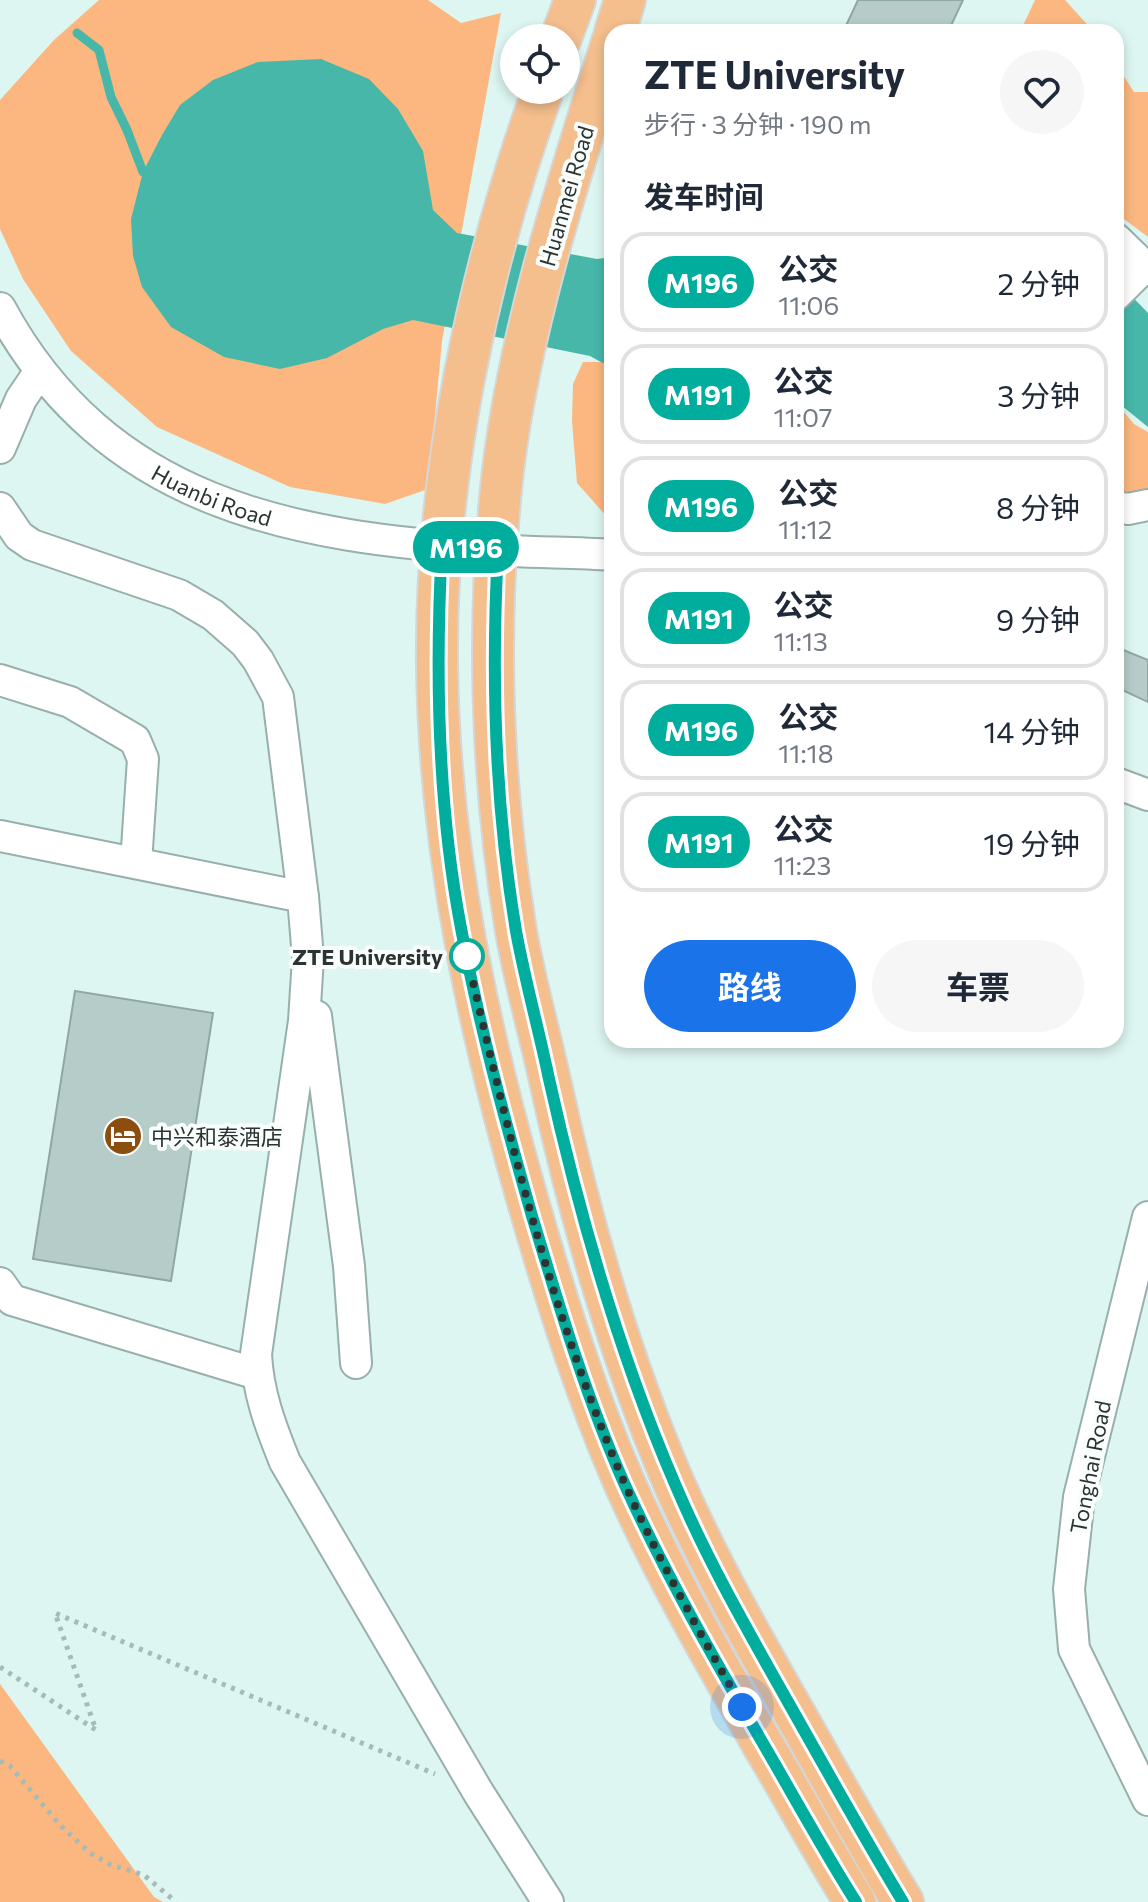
<!DOCTYPE html>
<html lang="zh">
<meta charset="utf-8">
<style>
body{margin:0;font-family:Commissioner,"Noto Sans SC",sans-serif;background:#f6f6f7;color:#1f2937;height:100vh;display:flex;flex-direction:column;font-size:30px;white-space:nowrap}
*{box-sizing:border-box;margin:0}
p{font-size:26px;color:#747a83}
.icon{flex:none;width:44px;height:44px;fill:none;stroke:currentColor;stroke-width:2;stroke-linecap:round;stroke-linejoin:round}
.map{position:relative;flex:1;overflow:hidden}
.details{position:absolute;left:604px;top:24px;width:520px;height:1024px;display:flex;flex-direction:column;background:#fff;border-radius:24px;box-shadow:0 4px 12px #0003}
.details>*{flex:none}
.badge{padding:0 16px;border-radius:26px;font-size:28px;line-height:52px}
.fabs{position:absolute;left:500px;top:24px;display:grid;gap:16px}
.fabs a{display:grid;place-items:center;width:80px;height:80px;border-radius:50%;background:#fff;box-shadow:0 4px 12px #0003;font-size:40px}
.you{position:absolute;width:40px;height:40px;margin:-20px;border:6px solid #fff;border-radius:50%;background:#1a73e8;box-shadow:0 0 0 12px #1a73e833}
.map>.badge{position:absolute;translate:-50% -50%;box-shadow:0 0 0 4px #fff}
h2{padding:0 40px;font-size:30px;line-height:72px}
.round{display:grid;place-items:center;flex:none;width:84px;height:84px;border-radius:42px;background:#f6f6f7}
.overview{display:flex;align-items:center;justify-content:space-between;height:136px;padding:0 40px}
h1{font-size:38px;font-weight:700;line-height:60px}
.button{display:flex;gap:16px;margin-top:auto;padding:16px 40px}
.button a{flex:1;height:92px;border-radius:48px;background:#1a73e8;color:#fff;font-size:32px;font-weight:700;line-height:92px;text-align:center}
.button a+a{background:#f6f6f7;color:#1f2937}
ul{padding:0;list-style:none}
li{display:flex;align-items:center;gap:24px;height:100px;margin:0 16px 12px;padding:0 24px;border:4px solid #e0e1e3;border-radius:24px}
li div{flex:1}
li b{display:block;font-size:30px}
li em{font-style:normal}
li .badge{min-width:88px;font-weight:700;text-align:center}
.map>svg:first-child{display:block}
.green{fill:#fbb77f}
.water{fill:#46b7a9}
.lines{fill:none;stroke-linecap:round;stroke-linejoin:round}
.stream{stroke:#46b7a9;stroke-width:9}
.building{fill:#b5ccc8;stroke:#91a7a3;stroke-width:2}
.minor-casing{stroke:#98afab;stroke-width:34}
.major-casing{stroke:#d5d6d6;stroke-width:44}
.path{stroke:#a6bab6;stroke-width:5;stroke-dasharray:4 6;stroke-linecap:butt}
.minor{stroke:#fff;stroke-width:30}
.major{stroke:#f4be8d;stroke-width:40}
.line-casing{stroke:#fff;stroke-width:18}
.line{stroke:#01ad9c;stroke-width:12}
.walk{stroke:#2b3432;stroke-width:8;stroke-dasharray:0 14.4}
.stop-dot{fill:#fff;stroke:#01ad9c;stroke-width:4}
.labels{text-anchor:middle;dominant-baseline:central;stroke-width:8;stroke-linejoin:round;paint-order:stroke}
.street-label{font-size:22px;fill:#2b3432;stroke:#f9fefd}
.stop-label{font-size:22px;font-weight:bold;fill:#2b3432;stroke:#f9fefd;text-anchor:end}
.poi-label{font-size:22px;fill:#2b3432;stroke:#f9fefd;text-anchor:start}
</style>
<div class="map">
<svg width="1148" height="1902" viewBox="0 0 1148 1902">
<rect width="100%" height="100%" fill="#ddf6f1"/>
<g class="green">
<path d="M99 0H428L461 23 501 13 442 341 428 489 385 504 290 487 157 427 71 351 23 279 0 229V100L54 40Z"/>
<path d="M1035 0H1065L1094 32H1020Z"/>
<path d="M1116 64 1134 92H1148V237L1116 213Z"/>
<path d="M583 362H602L612 366V519L608 518 577 483 572 421 573 384Z"/>
<path d="M1116 403 1134 424 1148 432V496L1131 498 1116 492Z"/>
<path d="M0 1684 154 1897 163 1902H0Z"/>
</g>
<g class="water">
<path d="M321 59 369 79 398 109 423 151 433 210 457 233 597 259 612 257V368L590 356 413 320 383 329 327 358 280 369 224 357 171 327 142 287 133 256 131 219 143 172 162 135 180 105 213 80 258 62Z"/>
<path d="M1116 280 1148 313V427L1116 401Z"/>
</g>
<g class="lines">
<path class="stream" d="M77 33 99 50 111 97 127 130 143 172"/>
</g>
<g class="building">
<path d="M858 0H963L948 32H843Z"/>
<path d="M1116 647 1148 660V702L1116 687Z"/>
<path d="M75 991 213 1013 171 1281 33 1259Z"/>
</g>
<g class="lines">
<g class="minor-casing">
<g id="minor">
<path d="M1116 239 1148 270"/>
<path d="M1116 295 1144 267"/>
<path id="s1" d="M0 308C106 504 292 538 497 550 535 553 574 552 612 555"/>
<path d="M0 448 21 399 40 371"/>
<path d="M1116 507 1128 509 1148 505"/>
<path d="M0 508 19 536 32 545 179 595 213 615 245 643 258 660 278 697 303 897 308 958 304 1021 256 1354C258 1393 270 1425 285 1462L478 1792 548 1902"/>
<path d="M0 680 70 702 135 740 143 759 136 863"/>
<path d="M1116 783 1148 795"/>
<path d="M0 836 303 897"/>
<path d="M316 1016 349 1266 356 1363"/>
<path d="M1148 1217 1079 1497 1069 1589 1074 1649 1148 1800"/>
<path d="M0 1283 12 1300 257 1374"/>
</g>
</g>
<g class="major-casing">
<g id="major">
<path d="M615 32 625 0"/>
<path d="M561 38 575 0"/>
<path d="M612 42C568 182 521 324 503 470 486 622 491 781 516 931 525 983 540 1034 551 1085 581 1222 620 1359 676 1488 712 1569 756 1646 800 1723 834 1783 867 1843 903 1902"/>
<path d="M543 90C479 269 435 472 437 663 439 855 480 1036 533 1219 559 1308 587 1397 624 1482 664 1573 714 1659 763 1745 794 1797 823 1851 855 1902"/>
</g>
</g>
<g class="path">
<path d="M0 1667 96 1730 55 1613 435 1774"/>
<path d="M0 1761 10 1766 60 1825 90 1853 111 1865 144 1875 176 1902"/>
</g>
<use href="#minor" class="minor"/>
<use href="#major" class="major"/>
</g>
<g class="lines">
<g class="line-casing">
<path id="line" d="M856 1902C825 1853 797 1802 768 1752 717 1664 666 1576 624 1483 586 1397 559 1306 532 1216 505 1121 479 1025 461 928 437 802 435 672 442 545L498 550C491 677 495 806 516 931 525 981 539 1030 549 1079 580 1218 619 1354 675 1484 707 1560 748 1631 788 1702 826 1769 863 1836 903 1902"/>
</g>
<use href="#line" class="line"/>
<path class="walk" d="M467 956C507 1130 551 1314 624 1482 658 1559 700 1633 742 1707"/>
</g>
<defs>
<g id="hotel-disc" transform="scale(2)"><circle r="9.5" fill="#8b4e0e" stroke="#f9fefd"/><path d="M-6-4.5h1.5V1H6V5H4.5V3h-9V5H-6ZM-4 0a1.8 1.8 0 1 1 3.6 0ZM.5 0V-2.5h3Q6-2.5 6 0Z" fill="#fff"/></g>
</defs>
<g fill-rule="evenodd">
<use href="#hotel-disc" x="123" y="1136"/>
</g>
<circle class="stop-dot" cx="467" cy="956" r="16"/>
<g class="labels">
<g class="street-label">
<text transform="translate(566 196) rotate(-74)">Huanmei Road</text>
<text stroke="none"><textPath href="#s1" startOffset="290">Huanbi Road</textPath></text>
<text transform="translate(1090 1467) rotate(-79)">Tonghai Road</text>
</g>
<g class="stop-label">
<text x="443" y="956">ZTE University</text>
</g>
<g class="poi-label">
<text x="151" y="1136">中兴和泰酒店</text>
</g>
</g>
</svg>
<div class="fabs">
<a><svg class="icon" aria-label="locate" viewBox="0 0 24 24"><circle cx="12" cy="12" r="6"/><path d="M12 2v4M12 18v4M2 12h4M18 12h4"/></svg></a>
</div>
<div class="you" style="left:742px;top:1707px"></div>
<b class="badge" style="left:466px;top:547px;background:#01ad9c;color:#fff">M196</b>
<section class="details">
<div class="overview"><div><h1>ZTE University</h1><p>步行 · 3 分钟 · 190 m</p></div><a class="round"><svg class="icon" aria-label="heart" viewBox="0 0 24 24"><path d="M12 20l-8-8c-3-5 5-10 8-4 3-6 11-1 8 4z"/></svg></a></div>
<h2>发车时间</h2>
<ul>
<li><span class="badge" style="background:#01ad9c;color:#fff">M196</span><div><b>公交</b><p>11:06</p></div><em>2 分钟</em></li>
<li><span class="badge" style="background:#01ad9c;color:#fff">M191</span><div><b>公交</b><p>11:07</p></div><em>3 分钟</em></li>
<li><span class="badge" style="background:#01ad9c;color:#fff">M196</span><div><b>公交</b><p>11:12</p></div><em>8 分钟</em></li>
<li><span class="badge" style="background:#01ad9c;color:#fff">M191</span><div><b>公交</b><p>11:13</p></div><em>9 分钟</em></li>
<li><span class="badge" style="background:#01ad9c;color:#fff">M196</span><div><b>公交</b><p>11:18</p></div><em>14 分钟</em></li>
<li><span class="badge" style="background:#01ad9c;color:#fff">M191</span><div><b>公交</b><p>11:23</p></div><em>19 分钟</em></li>
</ul>
<div class="button"><a>路线</a><a>车票</a></div>
</section>
</div>
